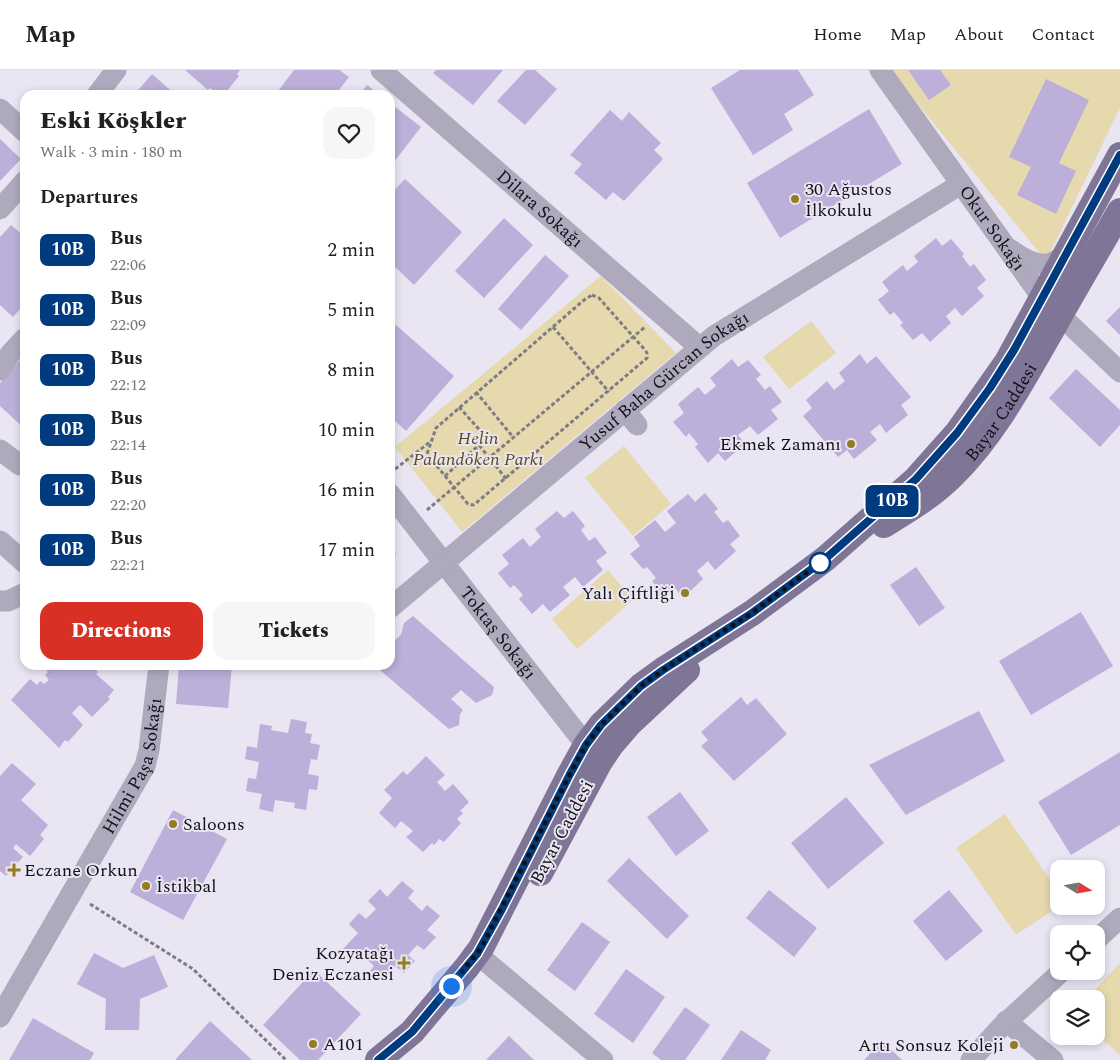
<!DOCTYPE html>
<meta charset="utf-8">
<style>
body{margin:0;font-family:Spectral,serif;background:#f6f6f6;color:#202124;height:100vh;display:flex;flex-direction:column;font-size:19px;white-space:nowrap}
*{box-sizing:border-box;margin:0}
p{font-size:16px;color:#757577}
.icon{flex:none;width:28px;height:28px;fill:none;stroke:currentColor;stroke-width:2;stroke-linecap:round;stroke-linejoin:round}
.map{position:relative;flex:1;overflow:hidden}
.side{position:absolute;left:20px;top:20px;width:375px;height:580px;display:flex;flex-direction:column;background:#fff;border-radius:15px;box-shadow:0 2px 8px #0003}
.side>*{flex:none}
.badge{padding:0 10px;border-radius:8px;font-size:18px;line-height:32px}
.needle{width:32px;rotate:101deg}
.fabs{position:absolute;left:1050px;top:790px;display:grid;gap:10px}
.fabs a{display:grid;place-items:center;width:55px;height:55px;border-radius:10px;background:#fff;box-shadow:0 2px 8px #0003;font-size:25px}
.you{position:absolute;width:25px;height:25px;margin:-12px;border:4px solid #fff;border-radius:50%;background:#1a73e8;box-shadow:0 0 0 8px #1a73e833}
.map>.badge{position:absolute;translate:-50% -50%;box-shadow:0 0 0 2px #fff}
h2{padding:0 20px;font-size:19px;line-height:45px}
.round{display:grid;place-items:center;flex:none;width:52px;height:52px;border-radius:15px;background:#f6f6f6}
.summary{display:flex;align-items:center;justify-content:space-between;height:85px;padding:0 20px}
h1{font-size:24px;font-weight:800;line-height:38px}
.primary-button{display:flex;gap:10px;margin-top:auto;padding:10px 20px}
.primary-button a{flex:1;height:58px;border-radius:15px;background:#d93025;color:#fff;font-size:20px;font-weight:800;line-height:58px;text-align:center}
.primary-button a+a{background:#f6f6f6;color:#202124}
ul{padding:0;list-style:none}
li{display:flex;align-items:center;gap:15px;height:60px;padding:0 20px}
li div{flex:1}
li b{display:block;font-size:19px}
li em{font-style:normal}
li .badge{min-width:55px;font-weight:700;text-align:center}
header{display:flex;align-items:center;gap:30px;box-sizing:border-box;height:70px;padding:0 25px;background:#fff;border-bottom:1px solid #e0e0e0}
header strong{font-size:24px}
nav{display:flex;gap:28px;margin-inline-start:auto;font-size:18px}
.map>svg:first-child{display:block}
.green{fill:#e6d9ae}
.building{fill:#bcafd9}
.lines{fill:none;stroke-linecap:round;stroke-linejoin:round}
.path{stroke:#7e7c85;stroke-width:3;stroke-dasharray:4 2.5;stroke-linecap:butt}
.minor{stroke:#aea9bc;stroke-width:21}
.major{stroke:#7f7596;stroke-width:26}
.line-casing{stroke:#fff;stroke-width:11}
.line{stroke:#003b80;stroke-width:8}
.walk{stroke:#111015;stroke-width:5;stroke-dasharray:0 9}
.poi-dot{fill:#947c23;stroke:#e9e5f3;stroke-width:2}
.stop-dot{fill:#fff;stroke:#003b80;stroke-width:2.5}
.labels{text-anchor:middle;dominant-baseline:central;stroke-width:4;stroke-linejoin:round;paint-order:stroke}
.poi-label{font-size:18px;fill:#111015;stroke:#e9e5f3;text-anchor:start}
.street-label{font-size:18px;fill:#111015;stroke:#e9e5f3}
.park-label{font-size:18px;font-style:italic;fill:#5b4d19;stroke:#e9e5f3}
</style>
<header>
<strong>Map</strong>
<nav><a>Home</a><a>Map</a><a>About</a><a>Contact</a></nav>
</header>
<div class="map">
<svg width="1120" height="990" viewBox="0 0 1120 990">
<rect width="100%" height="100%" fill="#e9e5f3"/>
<g class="green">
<path d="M890 0H1120V38L1046 191Z"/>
<path d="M601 206 676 283 462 462 395 377Z"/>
<path d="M811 251 836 283 789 319 763 287Z"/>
<path d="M624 376 671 434 633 466 585 408Z"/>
<path d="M608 500 633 530 577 579 552 549Z"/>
<path d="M1005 744 1059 823V836L1016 865 956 778Z"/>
<path d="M1120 893V985L1096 964V929H1086Z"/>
</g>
<g class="building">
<path d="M185 0H240L237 4 239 6 226 22 224 20 219 25 210 18 208 20Z"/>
<path d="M294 0H339L349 7 335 25H275Z"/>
<path d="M436 0H503L473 35 433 3Z"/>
<path d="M526 0H535L557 19 525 55 497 31Z"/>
<path d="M740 0H798L814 25 784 44 793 60 753 85 711 18Z"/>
<path d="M908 0H940L951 15 929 30Z"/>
<path d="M152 4 176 25H134Z"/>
<path d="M1046 9 1089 30 1059 93 1076 101 1056 144 1017 125 1031 97 1009 87Z"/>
<path d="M367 15 380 25H360Z"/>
<path d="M390 33 421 57 390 97Z"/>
<path d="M869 39 902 94 780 168 747 113Z"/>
<path d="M610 40 622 51 629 42 661 73 654 80 663 89 624 131 613 122 606 130 574 103 582 94 570 85Z"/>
<path d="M0 69 21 89 0 111Z"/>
<path d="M405 109 462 162 414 215 390 192V125Z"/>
<path d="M504 148 533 175 484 228 455 201Z"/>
<path d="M11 155 25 167V233L13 247 0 235V167Z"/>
<path d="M936 168 942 176 951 169 964 184 962 186 970 197 974 194 986 210 977 218 984 226 962 246 955 238 946 246 951 253 930 272 922 263 913 270 900 255 903 253 894 242 890 245 878 230 889 221 882 212 903 195 907 201 918 192 914 186Z"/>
<path d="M545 185 569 206 521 260 498 239Z"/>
<path d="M1120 237V265L1106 251Z"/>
<path d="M396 255 454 306 406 361 390 346V262Z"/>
<path d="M25 284V359L0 336V313Z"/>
<path d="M860 284 867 294 876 286 911 327 901 335 908 345 886 363 880 354 870 362 877 370 854 389 847 380 838 387 803 346 812 338 806 330 827 311 834 320 845 311 839 303Z"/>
<path d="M732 289 738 297 748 290 761 305 756 309 765 320 770 316 782 332 771 340 778 349 758 365 750 356 738 365 745 374 725 391 718 383 708 393 695 377 698 374 689 363 686 367 673 352 684 343 678 334 698 317 705 325 716 316 710 308Z"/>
<path d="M1076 299 1120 340V355L1100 377 1049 328Z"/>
<path d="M705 423 718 439 714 442 723 453 728 450 740 466 730 474 736 481 715 500 708 491 697 501 703 509 683 528 675 518 665 527 652 511 656 508 647 497 643 499 630 484 640 476 634 467 655 450 665 462 676 453 667 441 688 424 695 432Z"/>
<path d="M557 441 564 448 573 441 585 456 581 460 589 471 595 467 607 483 596 491 603 500 583 517 575 507 563 517 570 525 550 542 543 534 532 544 519 529 523 525 514 515 510 518 498 503 509 494 502 485 523 468 530 477 541 467 535 459Z"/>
<path d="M390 475 396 484 390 488Z"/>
<path d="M916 497 945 538 919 556 890 515Z"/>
<path d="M1081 542 1113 596 1031 645 999 591Z"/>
<path d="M413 546 494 617 492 625 476 633 461 620 451 629 463 640 460 644 459 655 449 659 374 595H390V574L401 565 404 553Z"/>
<path d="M43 595H92L98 602 96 604 114 620 108 627 110 629 92 647 80 635 72 643 83 655 68 672 65 670 59 678 11 630 30 609 37 615 40 611 44 614 49 610 45 605 48 602 42 596Z"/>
<path d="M179 595H232L228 638 176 634Z"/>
<path d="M741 627 747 635 756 628 787 664 734 711 701 676 708 670 701 662Z"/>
<path d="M979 641 1005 691 906 745 869 695Z"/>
<path d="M291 649 307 652 305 663 312 664 310 673 320 675 317 690 311 689 308 704 319 706 317 720 309 719 306 740 294 738 295 733 275 730 273 742 259 739 262 724 246 721 248 708 256 709 259 692 245 689 247 676 257 678 260 654 272 656 271 660 288 663Z"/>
<path d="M1120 682V755L1071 785 1038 732Z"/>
<path d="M426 686 445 705 437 712 445 721 453 714 469 732 460 741 463 743 457 749 461 753 444 772 439 769 434 775 432 773 423 782 406 767 413 761 401 751 395 758 379 743 392 728 384 720 403 701 407 705Z"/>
<path d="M12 693 36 714 21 730 48 755 40 765 44 769 30 786 16 774 13 778 23 787 6 806 0 801V706Z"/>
<path d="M680 722 709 761 676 786 647 747Z"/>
<path d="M846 727 884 773 828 819 791 773Z"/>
<path d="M173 740 227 769 183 850 130 822Z"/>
<path d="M629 788 689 846 667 869 607 811Z"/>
<path d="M402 811 414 821 408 828 422 841 427 835 440 846 427 860 436 867 424 880 417 875 408 885 415 891 404 903 395 896 381 911 370 901 374 896 359 882 354 887 343 879 358 863 349 854 359 843 366 849 376 839 368 831 380 819 387 827Z"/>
<path d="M769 820 817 858 794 887 746 848Z"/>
<path d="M949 820 983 861 946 891 913 851Z"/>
<path d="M582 852 610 872 575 921 547 900Z"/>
<path d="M94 883 123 898 154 885 168 917 140 929 139 960H105L106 929 77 914Z"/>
<path d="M626 899 665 927 633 973 594 944Z"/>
<path d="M314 900 361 944 318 990H300L263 955Z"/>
<path d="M685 937 710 955 685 990H661L652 983Z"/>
<path d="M33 948 94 983 90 990H9Z"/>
<path d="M210 951 252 990H175Z"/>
<path d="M741 960 771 980 765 990H721Z"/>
<path d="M509 966 534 990H486Z"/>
<path d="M882 971 902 990H864Z"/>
</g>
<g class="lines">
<g class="path">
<path d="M592 225 599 228 645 280 647 283V288L476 433 473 435 468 434 427 384 436 358 584 230Z"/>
<path d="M553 257 609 322"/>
<path d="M476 322 513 367"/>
<path d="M459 337 485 366 486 370 479 375 507 410"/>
<path d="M390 403 430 372"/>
<path d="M445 406 479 375"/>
<path d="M427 440 645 257"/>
<path d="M90 834 193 899 286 990"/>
</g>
<g class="minor">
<path id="s1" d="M381 0 699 277"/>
<path id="s2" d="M880 0 1043 229 1120 302"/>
<path d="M97 25 116 0"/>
<path d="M0 39 25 62"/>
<path d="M0 139 25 111"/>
<path d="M1011 180C1031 195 1052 203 1068 179"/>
<path d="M0 300 10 284 25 268"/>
<path d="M625 340 637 355"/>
<path d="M0 380 20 395"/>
<path id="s3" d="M390 424 586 675 591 679 598 680"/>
<path d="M0 471 25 493"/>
<path d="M0 531H8L25 523"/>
<path id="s4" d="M390 538 714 266 961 114"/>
<path d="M1096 870 1120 848"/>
<path d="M477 884 603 990"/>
<path id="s5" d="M0 947 145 696 149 680 159 595"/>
<path d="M1006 951 1053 990"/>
<path d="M971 990 1001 957 1062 901"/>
</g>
<g class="major">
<path id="s6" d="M884 455C908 440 932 426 952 406 995 364 1024 308 1054 256 1075 218 1098 180 1120 141"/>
<path d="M540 803 599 693 611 675 629 654 687 600"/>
<path d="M378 990 412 962 467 897 481 878 570 704 586 675 601 655 641 616 663 600 752 543 825 489 916 409 957 363 1007 292 1120 85"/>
</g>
</g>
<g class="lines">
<g class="line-casing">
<path id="line" d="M378 990 412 962 477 884 502 839 570 704 586 675 601 655 641 616 663 600 752 543 825 489 916 409 957 363 990 318 1014 280 1120 85"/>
</g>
<use href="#line" class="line"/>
<path class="walk" d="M451 916 481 878 570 704 586 675 601 655 641 616 663 600 752 543 825 489 820 493"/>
</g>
<g class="poi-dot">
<circle cx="795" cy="129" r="5"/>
<circle cx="851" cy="374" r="5"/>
<circle cx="685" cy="523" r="5"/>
<circle cx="173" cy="754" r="5"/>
<path d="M11.5 792.5h5v5h5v5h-5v5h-5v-5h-5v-5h5z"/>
<circle cx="146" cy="816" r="5"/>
<path d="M401.5 885.5h5v5h5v5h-5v5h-5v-5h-5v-5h5z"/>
<circle cx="313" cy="974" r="5"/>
<circle cx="1014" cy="975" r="5"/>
</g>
<circle class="stop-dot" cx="820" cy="493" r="10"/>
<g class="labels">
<g class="poi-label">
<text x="805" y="119">30 Ağustos<tspan x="805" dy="21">İlkokulu</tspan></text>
<text x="841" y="374" text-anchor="end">Ekmek Zamanı</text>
<text x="675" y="523" text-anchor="end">Yalı Çiftliği</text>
<text x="183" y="754">Saloons</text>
<text x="24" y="800">Eczane Orkun</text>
<text x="156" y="816">İstikbal</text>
<text x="394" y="883" text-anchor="end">Kozyatağı<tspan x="394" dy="21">Deniz Eczanesi</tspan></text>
<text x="323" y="974">A101</text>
<text x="1004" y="975" text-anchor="end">Artı Sonsuz Koleji</text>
</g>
<g class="street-label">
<text stroke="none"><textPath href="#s1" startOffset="211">Dilara Sokağı</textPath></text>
<text stroke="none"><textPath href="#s2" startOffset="194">Okur Sokağı</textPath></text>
<text stroke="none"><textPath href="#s4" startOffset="356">Yusuf Baha Gürcan Sokağı</textPath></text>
<text stroke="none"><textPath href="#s6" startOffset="165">Bayar Caddesi</textPath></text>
<text stroke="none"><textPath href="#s3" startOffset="176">Toktaş Sokağı</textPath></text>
<text stroke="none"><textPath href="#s5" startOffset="286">Hilmi Paşa Sokağı</textPath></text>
<text transform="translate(562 762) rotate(-62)">Bayar Caddesi</text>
</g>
<g class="park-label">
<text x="478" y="368">Helin<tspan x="478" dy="21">Palandöken Parkı</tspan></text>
</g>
</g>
</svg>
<div class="fabs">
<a><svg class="needle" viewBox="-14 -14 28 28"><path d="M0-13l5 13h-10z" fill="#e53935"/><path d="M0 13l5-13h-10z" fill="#757577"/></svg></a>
<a><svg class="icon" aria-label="locate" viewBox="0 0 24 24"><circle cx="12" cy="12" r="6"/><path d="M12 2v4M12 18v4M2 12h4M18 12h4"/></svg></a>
<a><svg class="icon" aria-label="layers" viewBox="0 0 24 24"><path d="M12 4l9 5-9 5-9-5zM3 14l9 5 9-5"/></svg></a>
</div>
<div class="you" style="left:451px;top:916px"></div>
<b class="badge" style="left:892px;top:431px;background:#003b80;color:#fff">10B</b>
<section class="side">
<div class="summary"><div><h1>Eski Köşkler</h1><p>Walk · 3 min · 180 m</p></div><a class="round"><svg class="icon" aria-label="heart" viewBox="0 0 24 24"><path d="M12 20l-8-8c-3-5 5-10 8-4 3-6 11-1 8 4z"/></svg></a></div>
<h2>Departures</h2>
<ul>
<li><span class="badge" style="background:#003b80;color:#fff">10B</span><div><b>Bus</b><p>22:06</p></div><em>2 min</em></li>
<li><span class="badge" style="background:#003b80;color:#fff">10B</span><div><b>Bus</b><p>22:09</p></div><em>5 min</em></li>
<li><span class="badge" style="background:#003b80;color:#fff">10B</span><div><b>Bus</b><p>22:12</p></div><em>8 min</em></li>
<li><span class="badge" style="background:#003b80;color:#fff">10B</span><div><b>Bus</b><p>22:14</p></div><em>10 min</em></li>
<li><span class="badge" style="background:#003b80;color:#fff">10B</span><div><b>Bus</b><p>22:20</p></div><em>16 min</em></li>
<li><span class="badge" style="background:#003b80;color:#fff">10B</span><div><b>Bus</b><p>22:21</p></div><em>17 min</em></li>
</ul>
<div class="primary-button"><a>Directions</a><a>Tickets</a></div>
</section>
</div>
